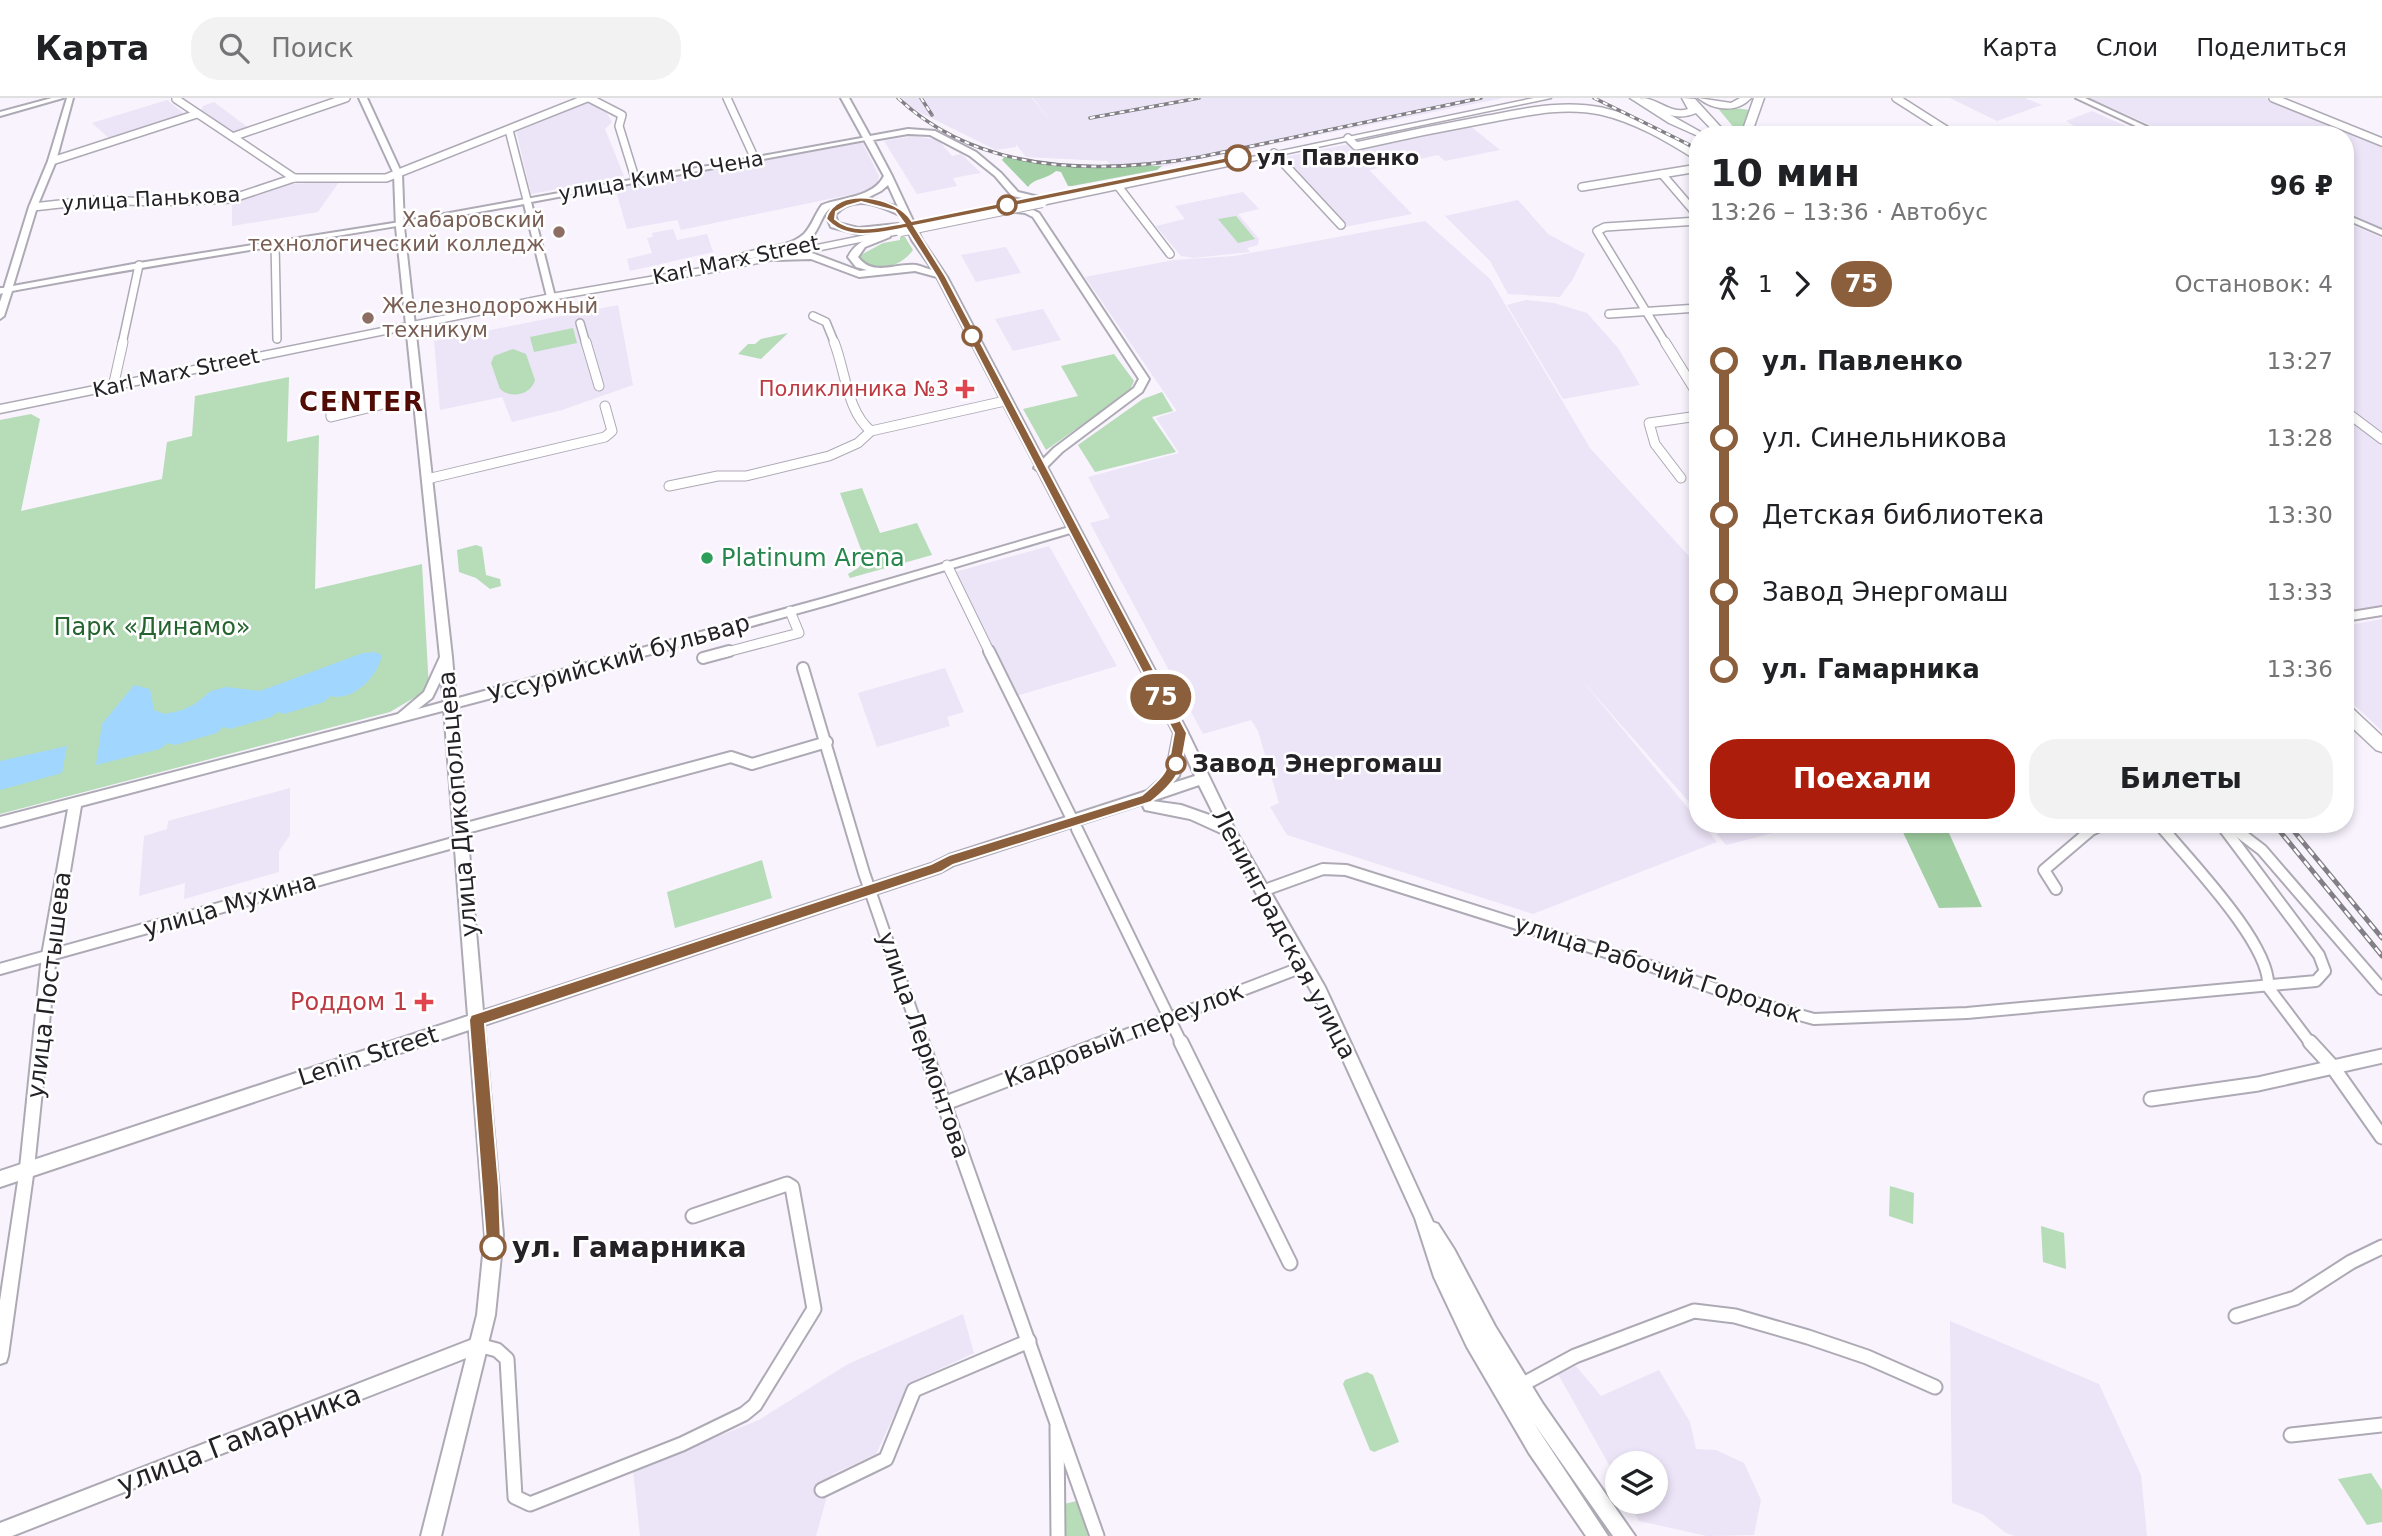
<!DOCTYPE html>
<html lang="ru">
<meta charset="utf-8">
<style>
body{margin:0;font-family:"DejaVu Sans",sans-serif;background:#f2f2f2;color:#202124;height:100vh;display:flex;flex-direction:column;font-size:26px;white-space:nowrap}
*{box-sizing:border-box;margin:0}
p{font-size:23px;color:#757577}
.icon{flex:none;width:38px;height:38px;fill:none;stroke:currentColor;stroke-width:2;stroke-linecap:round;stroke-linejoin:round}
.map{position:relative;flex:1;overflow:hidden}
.details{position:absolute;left:1689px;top:28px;width:665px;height:707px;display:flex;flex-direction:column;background:#fff;border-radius:28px;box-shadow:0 4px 10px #0003}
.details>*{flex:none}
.badge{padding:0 14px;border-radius:23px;font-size:24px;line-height:46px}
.buttons{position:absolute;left:1605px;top:1353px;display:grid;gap:14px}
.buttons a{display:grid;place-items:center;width:63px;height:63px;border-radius:50%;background:#fff;box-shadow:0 4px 10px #0003;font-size:35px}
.map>.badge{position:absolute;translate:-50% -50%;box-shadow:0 0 0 4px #fff}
.legs{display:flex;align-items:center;gap:10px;height:77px;padding:0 21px;font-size:23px}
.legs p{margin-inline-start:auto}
.summary{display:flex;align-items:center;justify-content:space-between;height:119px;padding:0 21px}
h1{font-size:38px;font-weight:700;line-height:52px}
.action{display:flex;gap:14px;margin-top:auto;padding:14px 21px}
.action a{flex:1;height:80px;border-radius:28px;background:#ac1d0c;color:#fff;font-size:28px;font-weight:700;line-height:80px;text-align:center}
.action a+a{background:#f2f2f2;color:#202124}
ul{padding:0 21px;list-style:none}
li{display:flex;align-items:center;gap:24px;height:77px;font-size:26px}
li i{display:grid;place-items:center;width:10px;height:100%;margin:0 9px;background:currentColor}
li i::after{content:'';width:18px;height:18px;margin:-9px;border:5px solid;border-radius:50%;background:#fff}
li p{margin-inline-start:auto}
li:first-child i{background:linear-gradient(#0000 50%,currentColor 0)}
li:last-child i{background:linear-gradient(currentColor 50%,#0000 0)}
header{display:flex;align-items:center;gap:42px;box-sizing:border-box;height:98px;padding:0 35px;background:#fff;border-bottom:2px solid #e0e0e0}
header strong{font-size:33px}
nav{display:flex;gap:38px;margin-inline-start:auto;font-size:24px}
.search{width:490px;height:63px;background:#f2f2f2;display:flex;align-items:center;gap:18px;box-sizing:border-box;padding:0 24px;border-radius:28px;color:#757577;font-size:26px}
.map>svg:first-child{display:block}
.built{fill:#ece4f7}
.green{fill:#b6dcb8}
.forest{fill:#a2d0a4}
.water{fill:#a1d7fe}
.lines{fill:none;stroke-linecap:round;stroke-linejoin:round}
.minor-far3-casing{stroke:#aeaab5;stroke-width:10}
.minor-far2-casing{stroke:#aeaab5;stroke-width:11}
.minor-far1-casing{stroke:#aeaab5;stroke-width:14}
.minor-casing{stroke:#aeaab5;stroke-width:17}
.tertiary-casing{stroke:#aeaab5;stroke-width:4}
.secondary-casing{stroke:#aeaab5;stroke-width:4}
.primary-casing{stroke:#aeaab5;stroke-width:3}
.trunk-casing{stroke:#aeaab5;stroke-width:3}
.minor-far3{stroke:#fff;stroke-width:7}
.minor-far2{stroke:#fff;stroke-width:9}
.minor-far1{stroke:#fff;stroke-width:10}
.minor{stroke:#fff;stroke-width:13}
.tertiary{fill:#fff;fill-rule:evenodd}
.secondary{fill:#fff;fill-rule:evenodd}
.primary{fill:#fff;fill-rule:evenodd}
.trunk{fill:#fff;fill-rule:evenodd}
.rail-far1-casing{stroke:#827f86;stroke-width:3.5}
.rail-casing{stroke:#827f86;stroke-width:5}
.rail-far1{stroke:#fff;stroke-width:2;stroke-dasharray:5;stroke-linecap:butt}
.rail{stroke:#fff;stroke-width:2.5;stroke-dasharray:8;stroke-linecap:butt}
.primary-bridge-casing{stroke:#aeaab5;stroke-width:12;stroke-linecap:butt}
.primary-bridge{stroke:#fff;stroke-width:10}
.line-1{fill:#8b5e3c;stroke:#fff;stroke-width:2;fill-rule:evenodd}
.stop-1-dot{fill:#fff;stroke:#8b5e3c;stroke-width:3.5}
.education-dot{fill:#8d6e63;stroke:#fff;stroke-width:2.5}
.health-dot{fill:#e0444e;stroke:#fff;stroke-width:2.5}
.leisure-dot{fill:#2e9e5b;stroke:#fff;stroke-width:2.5}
.labels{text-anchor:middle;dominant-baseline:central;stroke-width:5;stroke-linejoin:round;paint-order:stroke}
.far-stop-label{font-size:21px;font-weight:bold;fill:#242227;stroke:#fff;text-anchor:start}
.far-street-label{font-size:21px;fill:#242227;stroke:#fff}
.far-education-label{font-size:21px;fill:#785e54;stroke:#fff;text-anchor:end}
.far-health-label{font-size:21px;fill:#be3a42;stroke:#fff;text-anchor:end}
.leisure-label{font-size:24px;fill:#27864d;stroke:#fff;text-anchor:start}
.park-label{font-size:24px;fill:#25642e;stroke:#fff}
.street-label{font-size:24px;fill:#242227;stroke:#fff}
.stop-label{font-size:24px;font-weight:bold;fill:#242227;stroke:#fff;text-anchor:start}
.health-label{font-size:24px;fill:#be3a42;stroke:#fff;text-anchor:end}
.far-district-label{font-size:26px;font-weight:bold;letter-spacing:2px;fill:#500c05;stroke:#fff}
.near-stop-label{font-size:28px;font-weight:bold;fill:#242227;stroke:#fff;text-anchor:start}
.near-street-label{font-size:28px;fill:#242227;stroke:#fff}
</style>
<header>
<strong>Карта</strong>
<div class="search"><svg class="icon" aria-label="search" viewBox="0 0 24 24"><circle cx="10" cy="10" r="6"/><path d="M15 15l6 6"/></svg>Поиск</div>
<nav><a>Карта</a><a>Слои</a><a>Поделиться</a></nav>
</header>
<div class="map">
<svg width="2382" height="1438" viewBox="0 0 2382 1438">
<rect width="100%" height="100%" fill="#f8f3fd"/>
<g class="built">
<path d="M902 0H1032L1058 33 1033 0H1503L1120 77 1107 63 1026 59 1016 46V49L996 52 911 10Z"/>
<path d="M1950 0H2025L2042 7 1997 23Z"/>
<path d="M2090 0H2265L2382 46V130L2345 113V37H2173Z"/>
<path d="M167 2 186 17 110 41 92 25Z"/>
<path d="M586 3 606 14 612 24 605 31 624 78 531 96 516 32Z"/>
<path d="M214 4 250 31 235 37 200 15 203 8Z"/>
<path d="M2092 13 2146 37H2089L2066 23Z"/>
<path d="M1464 23 1500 52 1445 63 1438 57 1369 72 1412 116 1344 129 1279 60Z"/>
<path d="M915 38 938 42 952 58 961 56 981 75 953 80 957 88 917 96 884 43Z"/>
<path d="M862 44 879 78 877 87 872 92 681 132 677 122 627 131 615 90Z"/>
<path d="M339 84 318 114 232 128V105L287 86Z"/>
<path d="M1243 94 1259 111 1238 116 1259 141 1258 147 1247 150 1250 154 1193 160 1181 158 1156 128 1185 121 1175 108Z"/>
<path d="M1518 102 1548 136 1585 156 1573 181 1560 199 1508 196 1490 163 1445 118Z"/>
<path d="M1425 123 1490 181 1590 350 1697 467V713L1580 580 1697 721 1698 726H1702L1717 744 1533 816 1287 737 1270 709 1279 705 1258 633 1251 622 1203 636 1090 425 1110 420 1088 379 1179 355 1156 320 1177 313 1085 179 1174 162 1234 158Z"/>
<path d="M2345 124 2382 140V509L2345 515Z"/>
<path d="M673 131 677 142 707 136 713 154 630 173 627 161 652 155 647 140 653 139 652 135Z"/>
<path d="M1006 149 1021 175 976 184 961 157Z"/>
<path d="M1526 202 1554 205 1587 215 1618 250 1640 287 1563 301 1507 207Z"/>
<path d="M618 207 633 287 562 312 512 324 502 299 440 312 434 243Z"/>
<path d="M1043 211 1061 242 1013 253 995 221Z"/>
<path d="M1049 448 1117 568 1013 599 955 474Z"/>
<path d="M2382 521V633L2345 598V528Z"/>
<path d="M945 570 964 614 947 619 950 628 877 649 858 595Z"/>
<path d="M290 690V737L279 753V774L184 801 185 785 139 798 144 738 167 731 168 723Z"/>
<path d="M1709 726H1808L1726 747Z"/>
<path d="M963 1216 974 1255 909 1285 876 1356 833 1376 816 1438H640L633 1372 759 1322 848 1266Z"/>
<path d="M1950 1223 2099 1286 2141 1377 2147 1438H2015L2006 1435 1982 1416 1952 1405Z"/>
<path d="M1576 1268 1601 1298 1659 1272 1690 1324 1696 1351 1716 1352 1744 1365 1761 1402 1754 1437 1707 1438 1639 1423 1628 1404H1656V1365H1617V1381L1558 1276Z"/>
</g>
<g class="green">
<path d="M1716 8 1751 12 1741 37H1740Z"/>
<path d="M1236 118 1255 141 1238 145 1218 121Z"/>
<path d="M900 139H905L913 152C899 171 875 175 857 159L883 145 900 142Z"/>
<path d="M573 230 577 245 534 254 530 239Z"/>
<path d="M788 235 761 261 738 256 748 246H755L761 241Z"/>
<path d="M513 251 526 256 535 282C531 297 511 301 500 291L491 265 494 258Z"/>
<path d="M1114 256 1134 283 1129 294 1046 352 1023 311 1078 298 1061 268Z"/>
<path d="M289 279 287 344 319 337 315 491 422 466 429 591 390 614 0 716V322L31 316 40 321 21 413 162 381 167 344 192 338 195 298Z"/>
<path d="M1162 294 1173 313 1152 319 1176 354 1095 374 1078 347 1143 301Z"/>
<path d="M862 390 880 435 917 425 932 457 850 480 848 476 858 470 865 462 840 395Z"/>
<path d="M476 447 482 449 486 477 500 481 501 488 490 491 476 480 459 474 457 452Z"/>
<path d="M762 762 772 800 675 830 667 794Z"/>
<path d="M1890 1088 1914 1095 1913 1126 1889 1118Z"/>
<path d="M2041 1128 2064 1135 2066 1171 2043 1164Z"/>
<path d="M1367 1274 1373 1277 1399 1344 1374 1354 1370 1352 1343 1286 1345 1282Z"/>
<path d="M2371 1375 2382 1392V1424L2367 1427 2338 1381Z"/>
<path d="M1077 1403 1088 1438H1064V1406Z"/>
</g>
<g class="forest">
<path d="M1004 59 1084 68H1162L1157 72 1072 88H1068L1061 74 1056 73C1048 81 1034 80 1028 89L1002 62Z"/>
<path d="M1899 726H1945L1982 809 1939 810Z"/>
</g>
<g class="water">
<path d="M375 554 382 557C378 578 353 604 331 598L324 604 284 616 278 614 271 619 230 631 223 629 217 635 175 647 168 645 160 651 96 667 102 626 134 587 150 591 154 612 165 616 182 612 195 606 211 593 226 589 260 593 363 555Z"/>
<path d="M67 648 62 675 0 692V663Z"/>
</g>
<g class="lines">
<g class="minor-far3-casing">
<g id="minor-far3">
<path d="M589 0 622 17 619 28 636 83"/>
<path d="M727 0 755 61"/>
<path d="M1896 0 1954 37"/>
<path d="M2273 0 2382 44"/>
<path d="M176 1 294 80"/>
<path d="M509 32 527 102"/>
<path d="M235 38 346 0"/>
<path d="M1348 40 1356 48C1400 38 1444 29 1488 21 1526 14 1563 5 1601 13 1636 21 1668 40 1698 59"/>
<path d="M1274 55 1341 127"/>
<path d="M52 63 197 16"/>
<path d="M1662 76 1698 118"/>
<path d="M1118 88 1170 156"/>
<path d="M1582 89 1698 70"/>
<path d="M33 109 96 102 156 104 231 101 294 80H386L587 0"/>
<path d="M275 145 277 241"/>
<path d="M1609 216 1698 210"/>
<path d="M813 218 826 224 835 246"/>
<path d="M580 225 586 246"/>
<path d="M122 246 139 167"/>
<path d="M1666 246 1597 133 1605 129 1698 123"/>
</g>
</g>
<g class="minor-far2-casing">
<g id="minor-far2">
<path d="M586 244 599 288"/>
<path d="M834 244C845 271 847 314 871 333"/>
<path d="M1665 244 1698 297"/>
<path d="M113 289 123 244"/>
<path d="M2345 313 2382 341"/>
<path d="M331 317V311L380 300"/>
<path d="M331 319 380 307"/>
<path d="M1681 380 1655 346 1649 325 1698 318"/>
<path d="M427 381 605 339 612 333 605 308"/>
<path d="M669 388 718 378H746L829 358 858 345 871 333 1005 303"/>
<path d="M947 467 990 555"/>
<path d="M723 555 799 535 790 513"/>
</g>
</g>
<g class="minor-far1-casing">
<g id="minor-far1">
<path d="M989 553 1073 723"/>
<path d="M703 560 729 553"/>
<path d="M803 570 864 775 923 946"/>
<path d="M2159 726C2187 760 2272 847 2268 889L2311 946"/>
<path d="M2228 726 2262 752 2382 891"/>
<path d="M1077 731 1182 946"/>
<path d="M459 732 731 659 752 666 827 644"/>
<path d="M2056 791 2044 772 2091 732 2104 726"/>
<path d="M1262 793 1323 771 1346 772 1669 874 1749 903 1814 921 1967 915 2316 883 2325 873 2319 857 2221 726"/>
<path d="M0 871 460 743"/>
<path d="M1102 946 1305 868"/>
</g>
</g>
<g class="minor-casing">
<g id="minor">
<path d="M922 944 1097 1438"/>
<path d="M1181 944 1290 1165"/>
<path d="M2310 944 2332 968 2382 1039"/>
<path d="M2151 1001 2258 986 2382 958"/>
<path d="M943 1006 1106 944"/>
<path d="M2236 1218 2295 1200 2351 1164 2382 1149"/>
<path d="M478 1247 497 1252 507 1261 515 1399 530 1406 682 1346 744 1316 755 1307 814 1211 792 1089 787 1086 693 1118"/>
<path d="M1516 1290 1575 1258 1694 1213 1735 1218 1808 1239 1867 1259 1935 1289"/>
<path d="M1057 1329 1058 1438"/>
<path d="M2291 1337 2382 1327"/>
<path d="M822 1392 886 1361 914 1292 1029 1243"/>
</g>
</g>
<g class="tertiary-casing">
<g id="tertiary">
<path d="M52 0H63L0 18V14Z"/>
<path d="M67 0H73L56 63 37 109 13 188 139 165 400 124 867 39 871 41 531 104 555 199 551 202 547 199 524 106C354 137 182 161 12 193L4 218 0 221V204L3 195 0 196V190H4L29 109 48 63Z"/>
<path d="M2076 0H2085L2165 37H2155Z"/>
<path d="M2345 116 2382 132V137L2345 121Z"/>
<path d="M1073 428 1077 429V433L831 506 507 596 81 708 56 857 34 1070 8 1258 6 1264 0 1266V1203L20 1070 42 857 68 711 0 729V719L398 616 424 594 440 559 446 555 452 559 432 600 418 611 825 500Z"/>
<path d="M2382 509V517L2345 523V515Z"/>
<path d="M478 1239 484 1241 486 1247 484 1253 12 1438H0V1425Z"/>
</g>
</g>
<g class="secondary-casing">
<path id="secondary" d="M359 0H367L402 76 404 129 452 559 483 913 931 766 949 757 1147 693 1166 676 1174 635 1038 373 1034 370 1036 368 937 179 915 173 859 179 811 161 776 162 771 159 776 156 812 155 860 173 867 172 856 169 848 159C856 143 871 139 887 134L890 135V139L865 149 858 159C873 179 894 165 916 167 921 168 927 171 933 172L912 142 902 118C880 108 854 95 835 117L838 125 858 130 898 126 902 129 898 132 858 136 831 129 826 117 832 109C822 115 821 127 814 136 798 156 764 157 741 162L736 159C756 147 785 153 804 136 812 128 815 116 822 107 842 99 873 100 884 78L841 0H849L870 38 908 31 935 33 976 54 1001 75 1018 94 1043 100 1039 103 1012 98 995 78 970 58 930 37 908 36 873 42 892 78 922 142 947 179 1043 361 1054 350 1134 290 1139 281 1033 119 1025 115 1008 113V109H1027L1039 115 1149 281 1142 294 1062 354 1047 369 1188 635 1234 730 1325 889 1433 1124 1438 1126 1454 1151 1495 1228 1543 1306 1635 1438H1613L1533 1324 1608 1438H1586L1529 1355 1467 1249 1434 1179 1415 1120 1314 898 1223 736 1190 721 1145 712 1143 708 1145 705 954 767 941 774 484 927 503 1137 495 1217 441 1438H421L477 1217 485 1137 469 932 0 1089V1073L468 918 440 559 396 129 394 76ZM888 87 898 109 867 100 881 93ZM1184 654 1195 678 1173 685 1179 678ZM1199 687 1215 719 1181 707 1152 703Z"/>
</g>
<g class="primary-casing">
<g id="primary">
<path d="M1534 0H1551L1042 107 1037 104Z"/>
<path d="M1630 0H1640L1706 37 1698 38 1669 25Z"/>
<path d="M900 130 904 131V135L719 173 551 202 0 315V307L551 196 719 167Z"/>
</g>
</g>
<g class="trunk-casing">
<g id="trunk">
<path d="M1641 0C1659 0 1670 17 1688 11L1682 0 1695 1 1728 37H1717L1696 15C1676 24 1656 14 1641 0Z"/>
<path d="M1698 0 1731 5 1740 0H1751C1737 16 1713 12 1698 0Z"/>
<path d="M1754 0H1764L1751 37H1741Z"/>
<path d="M2345 607 2351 609 2382 638V654L2376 652 2345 623Z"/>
</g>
</g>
<use href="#minor-far3" class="minor-far3"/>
<use href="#minor-far2" class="minor-far2"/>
<use href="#minor-far1" class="minor-far1"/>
<use href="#minor" class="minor"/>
<use href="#tertiary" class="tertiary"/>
<use href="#secondary" class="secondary"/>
<use href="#primary" class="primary"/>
<use href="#trunk" class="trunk"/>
<g class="rail-far1-casing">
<g id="rail-far1">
<path d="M898 0C979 76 1096 77 1200 59L1481 0"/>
<path d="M921 0 932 17"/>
<path d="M1594 0 1698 51"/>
<path d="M1090 20 1199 0"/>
</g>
</g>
<g class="rail-casing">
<g id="rail">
<path d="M2274 726 2382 858"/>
<path d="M2288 726 2382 840"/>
</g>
</g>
<use href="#rail-far1" class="rail-far1"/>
<use href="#rail" class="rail"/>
<g class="primary-bridge-casing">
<path id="primary-bridge" d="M900 133 1042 104"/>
</g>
<use href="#primary-bridge" class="primary-bridge"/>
</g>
<path class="line-1" d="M1238 57 1241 62 914 128 946 179 1187 635C1180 673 1182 679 1151 704L953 767 941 774 485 926 499 1089 501 1149 499 1155 493 1157 487 1155 469 922 471 917 931 766 949 757 1142 697C1171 672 1167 672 1174 635L937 179 906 130C879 135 846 144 826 121 835 87 897 98 912 123ZM861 104 895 113 904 125C881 129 853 137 835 121L836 114 847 108Z"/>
<g class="stop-1-dot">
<circle cx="1238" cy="60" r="12"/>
<circle cx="1007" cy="107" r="9"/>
<circle cx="972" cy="238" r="9"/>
<circle cx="1176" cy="666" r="9"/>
<circle cx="493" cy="1149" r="12"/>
</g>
<g class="education-dot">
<circle cx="559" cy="134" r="7"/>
<circle cx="368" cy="220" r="7"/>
</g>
<g class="health-dot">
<path d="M961.5 280.5h7v7h7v7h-7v7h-7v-7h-7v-7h7z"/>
<path d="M420.5 893.5h7v7h7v7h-7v7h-7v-7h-7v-7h7z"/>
</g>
<circle class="leisure-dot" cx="707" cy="460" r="7"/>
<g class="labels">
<g class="far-stop-label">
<text x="1257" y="60">ул. Павленко</text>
</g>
<g class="far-street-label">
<text transform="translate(661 78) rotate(-10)">улица Ким Ю Чена</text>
<text transform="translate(151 101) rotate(-3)">улица Панькова</text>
<text transform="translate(736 162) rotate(-12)">Karl Marx Street</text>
<text transform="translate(176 275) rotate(-12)">Karl Marx Street</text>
</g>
<g class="far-education-label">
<text x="545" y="122">Хабаровский<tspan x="545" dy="24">технологический колледж</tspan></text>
<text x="382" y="208" text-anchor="start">Железнодорожный<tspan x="382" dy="24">техникум</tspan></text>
</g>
<g class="far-health-label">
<text x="949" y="291">Поликлиника №3</text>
</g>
<g class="leisure-label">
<text x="721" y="460">Platinum Arena</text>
</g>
<g class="park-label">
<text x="152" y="529">Парк «Динамо»</text>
</g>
<g class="street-label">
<text transform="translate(619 561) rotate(-16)">Уссурийский бульвар</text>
<text transform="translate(458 706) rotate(-95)">улица Дикопольцева</text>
<text transform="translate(230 807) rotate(-16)">улица Мухина</text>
<text transform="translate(1284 836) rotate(62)">Ленинградская улица</text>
<text transform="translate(1658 871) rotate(18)">улица Рабочий Городок</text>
<text transform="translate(49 887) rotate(-83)">улица Постышева</text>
<text transform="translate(1124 937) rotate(-21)">Кадровый переулок</text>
<text transform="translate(924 947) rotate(71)">улица Лермонтова</text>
<text transform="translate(368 958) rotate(-18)">Lenin Street</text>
</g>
<g class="stop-label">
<text x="1192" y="666">Завод Энергомаш</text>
</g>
<g class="health-label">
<text x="408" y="904">Роддом 1</text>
</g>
<g class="far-district-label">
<text x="362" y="304">CENTER</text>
</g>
<g class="near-stop-label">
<text x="512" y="1149">ул. Гамарника</text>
</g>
<g class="near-street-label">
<text transform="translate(239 1341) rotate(-21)">улица Гамарника</text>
</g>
</g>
</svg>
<div class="buttons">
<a><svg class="icon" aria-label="layers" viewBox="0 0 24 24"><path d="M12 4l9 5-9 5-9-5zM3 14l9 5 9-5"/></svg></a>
</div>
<b class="badge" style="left:1161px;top:599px;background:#8b5e3c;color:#fff">75</b>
<section class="details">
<div class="summary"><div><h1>10 мин</h1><p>13:26 – 13:36 · Автобус</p></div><b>96 ₽</b></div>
<div class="legs"><svg class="icon" aria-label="walk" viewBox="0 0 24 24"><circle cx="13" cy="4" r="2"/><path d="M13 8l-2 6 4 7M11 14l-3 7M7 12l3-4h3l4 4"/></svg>1<svg class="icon" aria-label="forward" viewBox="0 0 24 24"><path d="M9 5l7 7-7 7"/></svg><b class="badge" style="background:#8b5e3c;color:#fff">75</b><p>Остановок: 4</p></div>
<ul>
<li><i style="color:#8b5e3c"></i><b>ул. Павленко</b><p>13:27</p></li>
<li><i style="color:#8b5e3c"></i><span>ул. Синельникова</span><p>13:28</p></li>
<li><i style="color:#8b5e3c"></i><span>Детская библиотека</span><p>13:30</p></li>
<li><i style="color:#8b5e3c"></i><span>Завод Энергомаш</span><p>13:33</p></li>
<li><i style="color:#8b5e3c"></i><b>ул. Гамарника</b><p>13:36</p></li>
</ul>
<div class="action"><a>Поехали</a><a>Билеты</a></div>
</section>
</div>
